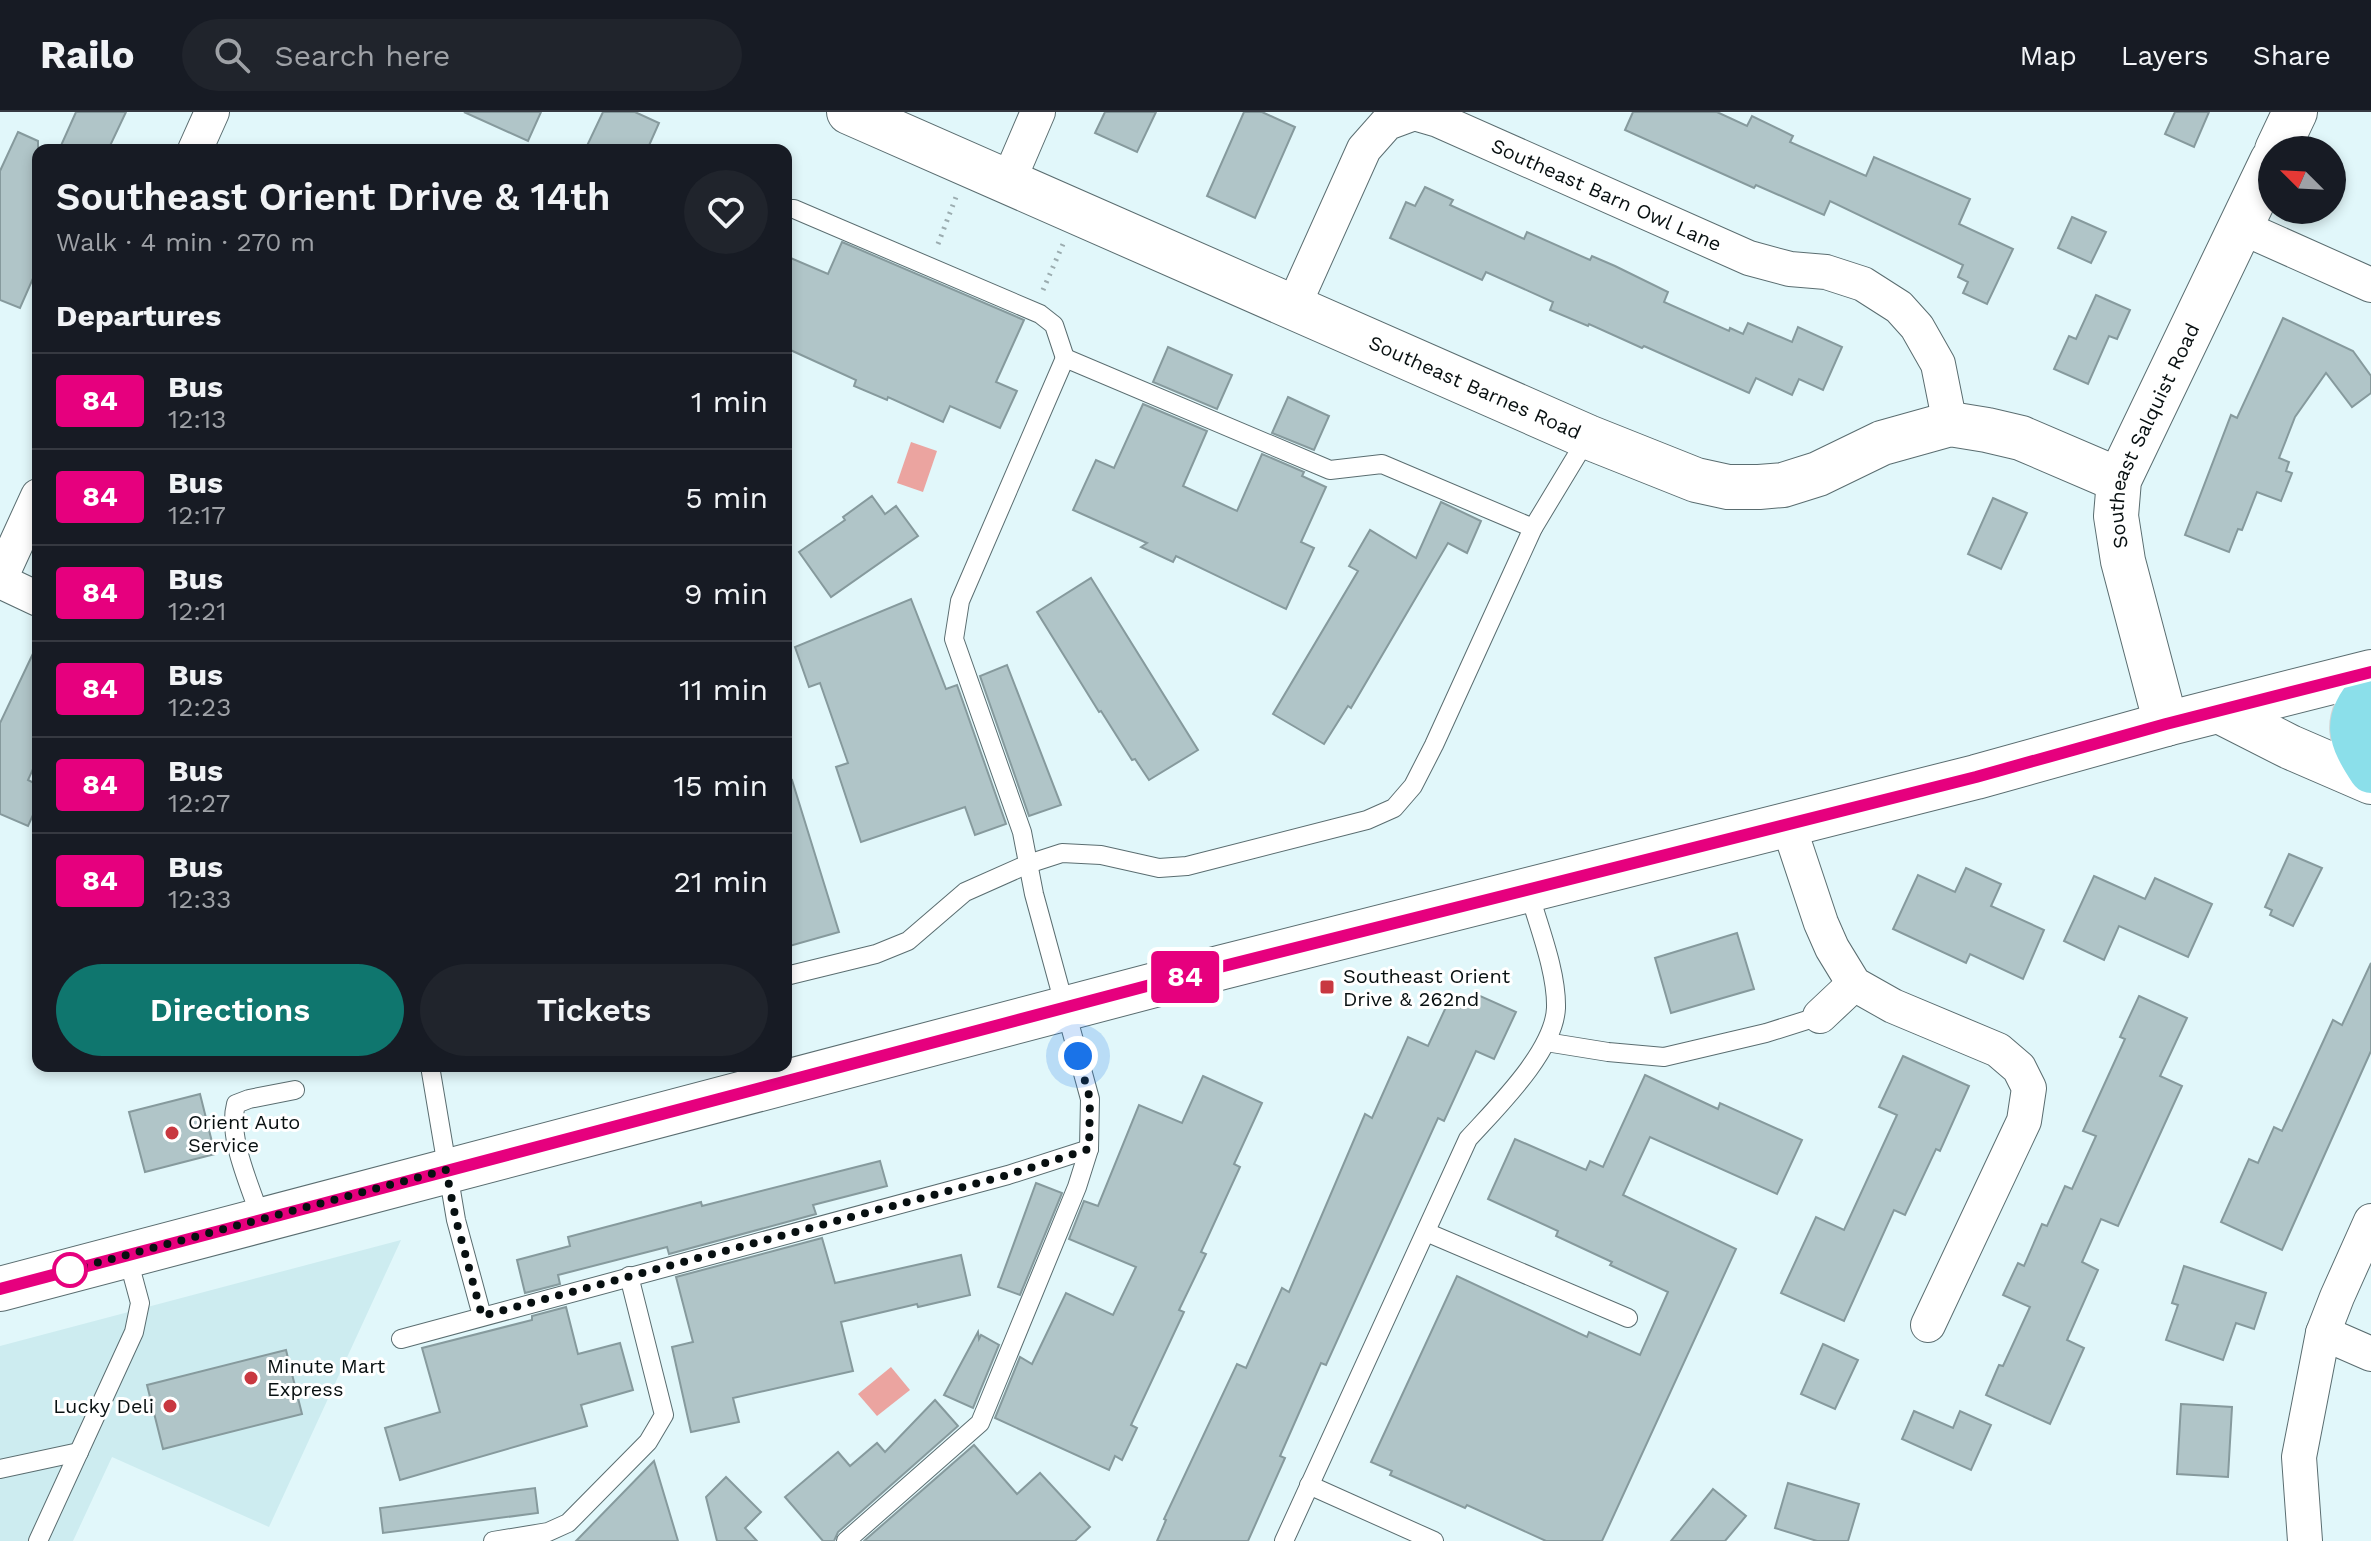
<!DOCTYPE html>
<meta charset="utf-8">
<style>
body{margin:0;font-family:"Work Sans",sans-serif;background:#20242c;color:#f1f3f6;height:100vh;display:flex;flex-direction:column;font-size:30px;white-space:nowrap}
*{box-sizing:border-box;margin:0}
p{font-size:26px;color:#9ea1a6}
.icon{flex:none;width:44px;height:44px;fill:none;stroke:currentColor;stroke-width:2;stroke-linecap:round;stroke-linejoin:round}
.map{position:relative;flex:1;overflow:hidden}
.drawer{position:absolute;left:32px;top:32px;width:760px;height:928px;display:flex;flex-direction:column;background:#171b24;border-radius:16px;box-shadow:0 4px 12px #0003}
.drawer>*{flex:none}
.badge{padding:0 16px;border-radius:6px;font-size:28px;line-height:52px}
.needle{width:52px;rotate:294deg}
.tools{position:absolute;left:2258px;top:24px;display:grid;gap:16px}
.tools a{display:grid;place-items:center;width:88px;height:88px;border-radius:50%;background:#171b24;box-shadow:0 4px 12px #0003;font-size:40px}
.you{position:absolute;width:40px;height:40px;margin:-20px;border:6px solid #fff;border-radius:50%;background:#1a73e8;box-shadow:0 0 0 12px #1a73e833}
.map>.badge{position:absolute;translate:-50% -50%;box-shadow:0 0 0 4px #fff}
h2{padding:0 24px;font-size:30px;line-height:72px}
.round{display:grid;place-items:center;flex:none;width:84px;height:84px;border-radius:42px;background:#20242c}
.overview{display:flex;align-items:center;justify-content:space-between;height:136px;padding:0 24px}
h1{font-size:38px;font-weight:600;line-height:60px}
.cta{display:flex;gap:16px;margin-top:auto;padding:16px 24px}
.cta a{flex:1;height:92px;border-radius:48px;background:#0f766e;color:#fff;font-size:32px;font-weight:600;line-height:92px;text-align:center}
.cta a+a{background:#20242c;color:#f1f3f6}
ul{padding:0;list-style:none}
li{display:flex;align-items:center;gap:24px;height:96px;padding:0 24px;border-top:2px solid #363941}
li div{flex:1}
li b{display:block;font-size:30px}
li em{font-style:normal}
li .badge{min-width:88px;font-weight:700;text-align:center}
header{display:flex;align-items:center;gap:48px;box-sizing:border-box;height:112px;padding:0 40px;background:#171b24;border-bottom:2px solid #363941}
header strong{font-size:38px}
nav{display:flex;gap:44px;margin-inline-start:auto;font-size:28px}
.search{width:560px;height:72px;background:#20242c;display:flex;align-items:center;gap:20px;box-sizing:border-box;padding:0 28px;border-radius:44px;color:#9ea1a6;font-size:30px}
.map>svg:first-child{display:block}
.built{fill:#cdecf0}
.water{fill:#eba4a0}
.building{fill:#b0c5c8;stroke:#869a9d;stroke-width:2}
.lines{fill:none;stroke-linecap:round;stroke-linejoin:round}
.lane-casing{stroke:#5a6d70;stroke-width:20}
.street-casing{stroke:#5a6d70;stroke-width:36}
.secondary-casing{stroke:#5a6d70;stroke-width:46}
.primary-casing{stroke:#d3d4d4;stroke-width:46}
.path{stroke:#9bacaf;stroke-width:5;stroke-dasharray:2 6;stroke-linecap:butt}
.lane{stroke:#fff;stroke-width:18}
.street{stroke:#fff;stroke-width:34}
.secondary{stroke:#fff;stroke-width:44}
.primary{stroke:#8bdfea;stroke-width:44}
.line-casing{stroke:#fff;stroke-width:18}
.line{stroke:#e6007e;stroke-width:12}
.walk{stroke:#081011;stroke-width:8;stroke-dasharray:0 14.4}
.poi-dot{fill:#c83840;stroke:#fff;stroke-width:3}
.stop-dot{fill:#fff;stroke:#e6007e;stroke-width:4}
.labels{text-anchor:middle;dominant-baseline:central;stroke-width:6;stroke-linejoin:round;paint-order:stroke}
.street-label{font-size:20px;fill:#081011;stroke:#fff}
.poi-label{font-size:20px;fill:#081011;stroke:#fff;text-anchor:start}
</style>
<header>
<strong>Railo</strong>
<div class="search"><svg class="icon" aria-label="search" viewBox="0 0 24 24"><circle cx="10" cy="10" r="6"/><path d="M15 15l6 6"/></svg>Search here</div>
<nav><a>Map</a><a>Layers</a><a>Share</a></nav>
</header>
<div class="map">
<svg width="2371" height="1429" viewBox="0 0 2371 1429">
<rect width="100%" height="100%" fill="#e1f7fa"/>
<path class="built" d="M401 1128 269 1415 112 1345 73 1429H0V1234Z"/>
<g class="water">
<path d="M911 330 937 339 923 380 897 371Z"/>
<path d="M891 1255 910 1278 877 1304 858 1282Z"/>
</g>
<g class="building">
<path d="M76 0H126L108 38H59Z"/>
<path d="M464 0H541L528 29Z"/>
<path d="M603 0H635L659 11 647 38H585Z"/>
<path d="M1105 0H1156L1137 40 1095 21Z"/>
<path d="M1244 0H1262L1295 15 1255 106 1207 84Z"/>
<path d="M1633 0H1717L1747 14 1752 4 1793 24 1790 30 1866 64 1874 45 1970 87 1959 112 2013 137 1987 192 1963 181 1968 170 1958 165 1963 153 1830 89 1824 103 1756 73 1754 76 1625 18Z"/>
<path d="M2175 0H2209L2194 35 2165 22Z"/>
<path d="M18 20 38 29V155L20 196 0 188V59Z"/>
<path d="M1425 75 1453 88 1450 93 1524 127 1527 120 1590 148 1592 144 1615 154 1668 180 1664 190 1729 219 1730 216 1743 222 1748 211 1792 230 1798 215 1842 235 1823 278 1799 267 1792 283 1756 266 1749 281 1644 234 1642 236 1589 212 1588 214 1550 198 1553 190 1486 160 1482 168 1390 126 1406 90 1415 94Z"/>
<path d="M2072 105 2106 120 2091 151 2058 136Z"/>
<path d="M842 130 1024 208 996 270 1017 279 1000 316 950 294 943 310 888 285 887 288 854 274 856 268 786 236V144L828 162Z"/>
<path d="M2096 183 2130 198 2117 227 2109 224 2088 272 2054 257 2069 224 2076 227Z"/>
<path d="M2283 206 2353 239 2371 264V281L2352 295 2326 261 2295 305 2279 346 2289 350 2286 359 2292 361 2281 389 2257 380 2242 418 2238 417 2229 440 2185 423 2231 303 2237 306Z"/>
<path d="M1168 235 1232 263 1217 297 1153 270Z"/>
<path d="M1288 285 1329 304 1314 338 1272 321Z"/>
<path d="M1143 292 1207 319 1183 374 1237 399 1262 342 1304 360 1302 364 1326 375 1301 430 1314 436 1286 497 1176 444 1173 450 1141 435 1147 431 1073 398 1096 348 1114 356Z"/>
<path d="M872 384 885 402 896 394 918 424 831 485 799 440 845 408 843 405Z"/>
<path d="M1993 386 2027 401 2001 457 1968 442Z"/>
<path d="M1441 390 1481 409 1467 441 1448 431 1351 596 1348 594 1324 632 1273 602 1358 459 1349 454 1370 418 1416 446Z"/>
<path d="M1091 466 1198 638 1149 668 1135 647 1132 648 1101 599 1099 600 1037 500Z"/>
<path d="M911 487 946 577 957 573 1006 712 975 723 965 695 861 730 836 655 848 651 820 571 809 575 795 535Z"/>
<path d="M38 531V646L28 668 38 673V692L28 714 0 702V611Z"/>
<path d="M1007 553 1061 693 1029 704 980 564Z"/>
<path d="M792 668 839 820 786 835V669Z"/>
<path d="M2289 742 2322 756 2293 814 2270 803 2272 798 2265 795Z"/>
<path d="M1966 756 2001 772 1991 794 2044 818 2023 867 1970 842 1966 851 1893 817 1918 763 1955 780Z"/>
<path d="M2094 764 2145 787 2155 766 2212 792 2188 845 2119 814 2104 848 2064 829Z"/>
<path d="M1737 821 1754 877 1671 901 1655 846Z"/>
<path d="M2371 851V939L2282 1138 2221 1110 2249 1047 2258 1051 2274 1015 2282 1019 2333 908 2342 913Z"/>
<path d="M1452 882 1474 893 1478 883 1516 900 1494 947 1476 939 1444 1009 1438 1006 1326 1253 1321 1251 1280 1344 1285 1346 1248 1429H1157L1166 1408 1164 1407 1237 1252 1246 1256 1282 1176 1289 1180 1365 1002 1372 1006 1408 925 1428 934Z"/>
<path d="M2139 884 2187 906 2160 964 2182 974 2118 1114 2101 1107 2082 1150 2098 1158 2067 1228 2084 1236 2050 1312 1986 1283 1999 1253 2003 1254 2030 1195 2003 1183 2018 1151 2024 1154 2042 1112 2047 1114 2065 1074 2072 1077 2096 1024 2083 1019 2125 927 2120 925Z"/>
<path d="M1903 944 1969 974 1940 1039 1936 1037 1905 1103 1894 1098 1844 1209 1781 1181 1816 1105 1844 1118 1897 1003 1879 995Z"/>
<path d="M1645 963 1718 997 1720 991 1802 1028 1777 1082 1650 1025 1623 1083 1736 1137 1602 1429H1546L1467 1393 1465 1396 1390 1363 1392 1359 1371 1350 1457 1164 1587 1225 1589 1220 1640 1243 1668 1180 1610 1153 1612 1150 1556 1124 1558 1119 1488 1087 1515 1027 1586 1058 1590 1049 1603 1055Z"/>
<path d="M1203 964 1262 991 1234 1052 1240 1055 1201 1140 1206 1142 1179 1198 1184 1200 1131 1313 1137 1316 1122 1348 1115 1344 1109 1358 995 1306 1020 1245 1032 1252 1066 1181 1113 1203 1136 1155 1069 1127 1084 1089 1098 1094 1139 993 1182 1011Z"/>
<path d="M200 982 215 1042 145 1060 129 1000Z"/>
<path d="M880 1049 887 1074 813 1093 816 1102 669 1142 667 1135 558 1163 560 1172 525 1181 517 1148 570 1134 568 1125 701 1090 702 1094Z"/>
<path d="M1036 1071 1062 1081 1020 1183 998 1175Z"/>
<path d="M822 1126 835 1171 961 1143 970 1183 918 1195 917 1192 841 1210 853 1259 733 1286 739 1310 691 1320 672 1235 693 1230 676 1165Z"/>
<path d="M2184 1154 2266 1181 2254 1217 2236 1211 2223 1248 2166 1228 2178 1193 2172 1191Z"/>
<path d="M566 1195 578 1242 620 1231 633 1278 581 1293 587 1314 400 1368 385 1316 440 1300 422 1236 532 1208V1204Z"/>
<path d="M978 1220 979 1227 981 1223 999 1233 973 1296 944 1283Z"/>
<path d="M1823 1232 1858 1248 1835 1297 1801 1282Z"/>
<path d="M286 1238 302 1302 163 1337 147 1273Z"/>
<path d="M935 1288 958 1314 838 1420 834 1429H823L785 1385 838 1340 850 1354 877 1331 885 1340Z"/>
<path d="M2181 1292 2232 1295 2228 1365 2177 1362Z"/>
<path d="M1914 1299 1953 1316 1960 1299 1991 1313 1971 1358 1902 1327Z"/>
<path d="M974 1333 1017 1382 1040 1361 1090 1415 1075 1429H864Z"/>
<path d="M654 1349 678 1429H576Z"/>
<path d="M726 1365 761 1400 745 1416 757 1429H717L706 1385Z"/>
<path d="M1788 1371 1859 1392 1848 1429H1817L1775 1416Z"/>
<path d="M535 1376 538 1401 383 1421 380 1396Z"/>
<path d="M1713 1377 1746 1404 1725 1429H1671Z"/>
</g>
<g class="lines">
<g class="lane-casing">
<g id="lane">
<path d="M786 97H794L1040 202 1054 213 1065 246"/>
<path d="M786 864 876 842 908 829 965 780 1028 752 1062 741 1101 743 1159 756 1187 754 1367 708 1394 696 1413 674 1434 633 1533 416 1588 325"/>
<path d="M1546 930 1608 940 1664 945 1766 921 1820 904"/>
<path d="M430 954 456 1108 482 1204"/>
<path d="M261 1107C250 1073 227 1026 236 992L249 987 295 978"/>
<path d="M1426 1120 1628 1206"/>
<path d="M401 1227 1008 1063 1089 1037"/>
<path d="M0 1357 79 1340"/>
<path d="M1309 1373 1434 1429"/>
<path d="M38 1429 134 1220 140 1191 127 1143"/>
<path d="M493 1429 548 1420 568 1411 648 1330 664 1303 629 1164"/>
<path d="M846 1429 980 1311 1077 1075 1089 1037 1090 987 1034 782 1022 720 954 527 960 489 1065 246 1330 358 1382 352 1533 416"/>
<path d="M1284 1429 1468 1027C1496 996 1554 940 1556 896 1557 859 1538 813 1528 777"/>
</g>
</g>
<g class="street-casing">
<g id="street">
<path d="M195 38 212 0"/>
<path d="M1008 70 1038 0"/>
<path d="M2241 115 2371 173"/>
<path id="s1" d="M1293 195 1364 37 1387 11 1414 1 1438 8 1749 146 1790 157 1826 160 1863 172 1899 195 1917 215 1938 252 1950 312"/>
<path d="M0 467 38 384"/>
<path d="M0 469 38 487"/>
<path d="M1788 712 1821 811 1832 836 1854 872 1893 894 1998 938 2019 956 2029 976 2024 1009 1928 1213"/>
<path d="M1820 904 1854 872"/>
<path d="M2323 1221 2371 1242"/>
<path d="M2305 1429 2299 1345 2323 1221 2337 1185 2371 1109"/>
</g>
</g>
<g class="secondary-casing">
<g id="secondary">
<path id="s2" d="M849 0 1588 325 1696 368 1728 375H1759L1783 373 1818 362 1882 331 1950 312 1987 318 2021 326 2119 368"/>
<path d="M2277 38 2295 0"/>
<path d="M2219 599 2290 635 2371 670"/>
<path id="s3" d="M2166 612 2123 449 2116 404 2119 368 2272 49"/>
<path d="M0 1177 1223 855 1976 665 2166 612 2371 560"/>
</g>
</g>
<g class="primary-casing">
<path id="primary" d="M2371 578C2342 609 2350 627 2371 659"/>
</g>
<g class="path">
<path d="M938 132 956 85"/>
<path d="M1043 178 1063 132"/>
</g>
<use href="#lane" class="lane"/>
<use href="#street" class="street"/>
<use href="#secondary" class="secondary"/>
<use href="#primary" class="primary"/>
</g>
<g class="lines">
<g class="line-casing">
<path id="line" d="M0 1177 1196 861 1976 665 2166 612 2371 560"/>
</g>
<use href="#line" class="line"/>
<path class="walk" d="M70 1158 446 1058 456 1108 482 1204 1008 1063 1089 1037 1090 987 1078 944"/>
</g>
<g class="poi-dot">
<rect x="1319" y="867" width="16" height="16" rx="4"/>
<circle cx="172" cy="1021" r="8"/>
<circle cx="251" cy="1266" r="8"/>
<circle cx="170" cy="1294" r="8"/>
</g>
<circle class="stop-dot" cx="70" cy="1158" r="16"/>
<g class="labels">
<g class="street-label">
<text stroke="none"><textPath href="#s1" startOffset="446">Southeast Barn Owl Lane</textPath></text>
<text stroke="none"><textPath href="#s2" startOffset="684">Southeast Barnes Road</textPath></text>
<text stroke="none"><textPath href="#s3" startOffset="302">Southeast Salquist Road</textPath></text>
</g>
<g class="poi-label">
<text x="1343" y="864">Southeast Orient<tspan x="1343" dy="23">Drive &amp; 262nd</tspan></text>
<text x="188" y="1010">Orient Auto<tspan x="188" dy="23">Service</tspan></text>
<text x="267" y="1254">Minute Mart<tspan x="267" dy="23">Express</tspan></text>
<text x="154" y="1294" text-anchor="end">Lucky Deli</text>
</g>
</g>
</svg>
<div class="tools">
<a><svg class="needle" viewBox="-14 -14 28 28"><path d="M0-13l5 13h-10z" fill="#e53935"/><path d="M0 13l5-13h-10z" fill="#9ea1a6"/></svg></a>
</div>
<div class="you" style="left:1078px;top:944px"></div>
<b class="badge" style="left:1185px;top:865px;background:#e6007e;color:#fff">84</b>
<section class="drawer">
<div class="overview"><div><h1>Southeast Orient Drive &amp; 14th</h1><p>Walk · 4 min · 270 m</p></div><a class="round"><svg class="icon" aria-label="heart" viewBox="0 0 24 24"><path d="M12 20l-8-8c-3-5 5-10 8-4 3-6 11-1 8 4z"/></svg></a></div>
<h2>Departures</h2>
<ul>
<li><span class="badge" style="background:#e6007e;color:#fff">84</span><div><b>Bus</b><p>12:13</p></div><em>1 min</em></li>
<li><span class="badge" style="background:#e6007e;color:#fff">84</span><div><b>Bus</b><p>12:17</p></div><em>5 min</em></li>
<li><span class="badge" style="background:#e6007e;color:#fff">84</span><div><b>Bus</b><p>12:21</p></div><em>9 min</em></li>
<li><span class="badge" style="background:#e6007e;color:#fff">84</span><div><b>Bus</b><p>12:23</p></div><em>11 min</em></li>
<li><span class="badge" style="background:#e6007e;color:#fff">84</span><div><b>Bus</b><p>12:27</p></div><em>15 min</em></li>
<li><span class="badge" style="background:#e6007e;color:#fff">84</span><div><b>Bus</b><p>12:33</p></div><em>21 min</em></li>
</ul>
<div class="cta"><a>Directions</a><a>Tickets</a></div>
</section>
</div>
